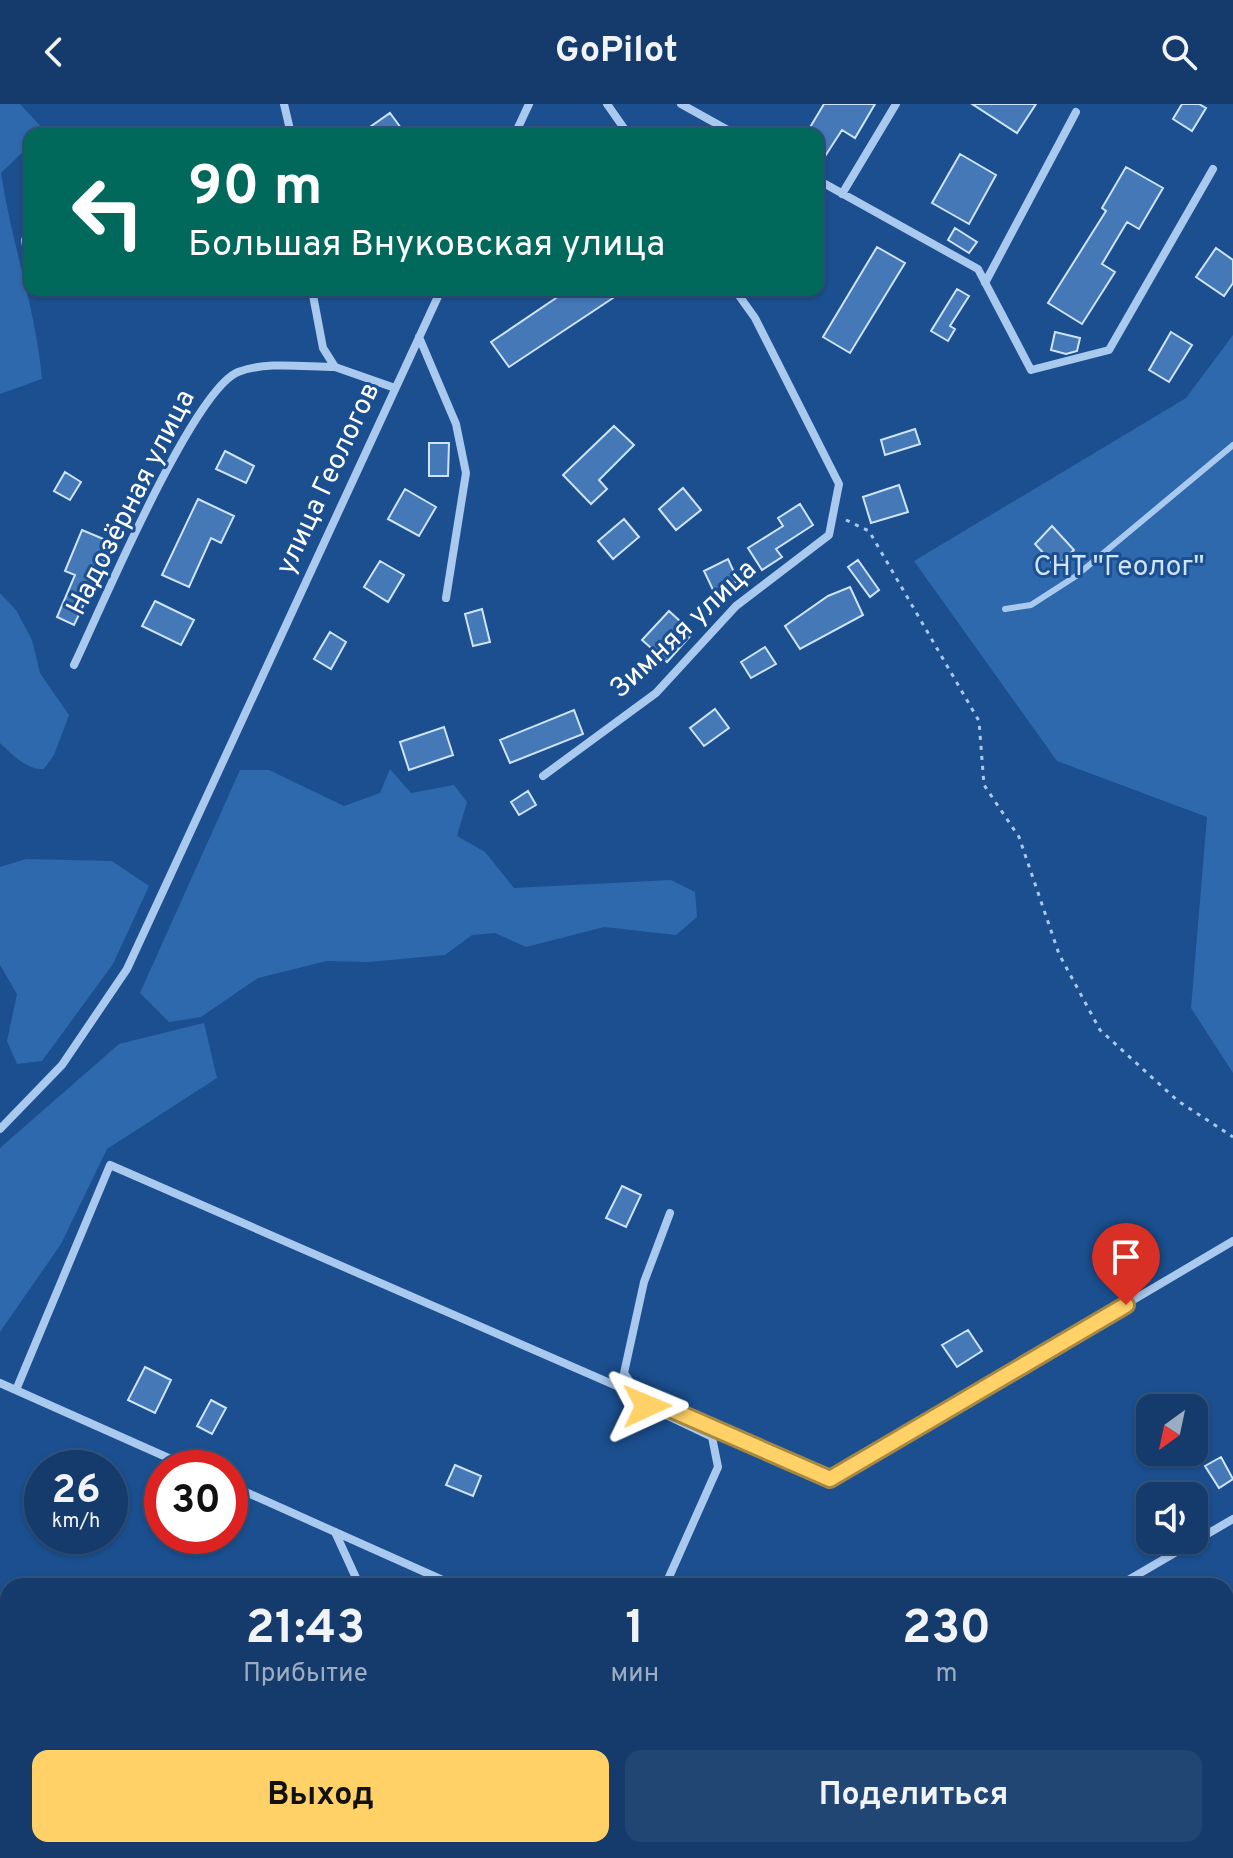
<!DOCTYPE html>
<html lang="ru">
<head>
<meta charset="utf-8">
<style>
  :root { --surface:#143b6b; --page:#214673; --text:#f1f3f6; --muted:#9dadc1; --line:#33557e; --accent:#ffd166 }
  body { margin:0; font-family:Overpass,sans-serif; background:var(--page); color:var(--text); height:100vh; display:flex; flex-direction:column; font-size:30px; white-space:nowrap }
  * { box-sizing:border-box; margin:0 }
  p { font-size:26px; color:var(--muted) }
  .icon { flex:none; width:44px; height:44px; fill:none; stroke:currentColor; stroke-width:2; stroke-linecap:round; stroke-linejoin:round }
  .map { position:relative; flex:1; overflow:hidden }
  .side { position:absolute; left:0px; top:1474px; width:1234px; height:280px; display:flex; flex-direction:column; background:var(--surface); border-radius:24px 24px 0 0; box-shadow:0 2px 6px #0004,0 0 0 2px var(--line) }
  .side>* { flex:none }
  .top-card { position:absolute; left:24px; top:24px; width:800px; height:168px; border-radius:16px; box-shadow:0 2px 6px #0004,0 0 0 2px var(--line); background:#00695c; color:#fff; overflow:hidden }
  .needle { width:52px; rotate:213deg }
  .tools { position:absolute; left:1136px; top:1290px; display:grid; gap:16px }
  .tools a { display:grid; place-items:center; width:72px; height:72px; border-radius:16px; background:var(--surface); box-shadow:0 2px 6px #0004,0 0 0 2px var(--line); font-size:40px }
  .speed { position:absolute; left:24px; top:1346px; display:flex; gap:16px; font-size:40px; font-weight:700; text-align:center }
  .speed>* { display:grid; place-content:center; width:104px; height:104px; border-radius:50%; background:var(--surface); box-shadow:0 2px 6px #0004,0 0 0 2px var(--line); line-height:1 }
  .speed small { font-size:20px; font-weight:400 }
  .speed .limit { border:12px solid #d22; background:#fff; color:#111 }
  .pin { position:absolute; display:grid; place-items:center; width:68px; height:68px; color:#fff; margin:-82px -34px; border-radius:50% 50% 50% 0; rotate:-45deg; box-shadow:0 0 8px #0007 }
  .pin .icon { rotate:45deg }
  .me { position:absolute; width:88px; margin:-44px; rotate:89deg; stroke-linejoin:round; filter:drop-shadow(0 0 6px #0008) }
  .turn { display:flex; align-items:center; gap:28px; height:168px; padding:0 32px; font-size:36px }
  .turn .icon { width:104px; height:104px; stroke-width:2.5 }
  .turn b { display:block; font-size:56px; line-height:68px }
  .eta { display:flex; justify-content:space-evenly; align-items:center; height:136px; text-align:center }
  .eta b { font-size:48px; font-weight:700; line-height:56px }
  .primary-button { display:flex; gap:16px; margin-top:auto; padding:16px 32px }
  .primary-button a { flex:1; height:92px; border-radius:16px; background:var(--accent); color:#111; font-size:32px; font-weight:700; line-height:92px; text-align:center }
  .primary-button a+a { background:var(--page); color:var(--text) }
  header { display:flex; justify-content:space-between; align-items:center; height:104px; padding:0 32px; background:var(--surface); font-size:36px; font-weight:700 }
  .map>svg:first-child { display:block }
</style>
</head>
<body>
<header><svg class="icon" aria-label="back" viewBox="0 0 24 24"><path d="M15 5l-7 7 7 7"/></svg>GoPilot<svg class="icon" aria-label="search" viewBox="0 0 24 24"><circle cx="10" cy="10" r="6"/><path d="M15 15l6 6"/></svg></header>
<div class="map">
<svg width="1233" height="1754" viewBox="0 0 1233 1754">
  <rect width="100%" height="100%" fill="#1b4f8f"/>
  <!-- green -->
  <path fill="#2e69ad" d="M0,0H20L45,27L30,30V41L1,69C11,138 36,205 42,275L0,290Z
    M1233,231V969L1191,904L1207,713L1057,657L914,457L1186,294Z
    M0,489L16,506L32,536L40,569L69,611L54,651L44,665C26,666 12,650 0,639Z
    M390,665L411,689L454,681L467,698L457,732L485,748L514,784L671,776L695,788L697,813L676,831L604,823L526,843L495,829L472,831L445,851L368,858L327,857L258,874L201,913L169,918L140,889L240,666H269L344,702L380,689Z
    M26,755L112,757L149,782L113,860L42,957L17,960L7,937L17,890L0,861V763Z
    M204,919L217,974L107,1045L61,1140L0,1228V1044L119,940Z"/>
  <!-- building -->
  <path fill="#4478b7" stroke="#cfe3fa" stroke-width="2" d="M824,0H875L855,34L842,26L818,63V30H806Z
    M972,0H1036L1017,29Z
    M1182,0H1199L1206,4L1192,27L1173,15Z
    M390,9L401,24L393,30H360Z
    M960,50L996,71L969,120L932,99Z
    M1126,63L1163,84L1139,125L1127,118L1102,160L1115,168L1082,220L1048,199L1106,107L1102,104Z
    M955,124L977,138L969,149L948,136Z
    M877,143L905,159L850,249L823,233Z
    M1216,144L1233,156V179L1224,192L1196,173Z
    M957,185L969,192L950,222L955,225L948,237L931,227Z
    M568,186H625L509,263L491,238Z
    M1055,228L1080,234L1077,247L1066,250L1051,246Z
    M1171,228L1192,241L1169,278L1149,266Z
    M614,322L634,341L599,376L607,385L591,400L563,371Z
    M915,325L920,340L885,351L881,336Z
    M429,339H449L448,372H429Z
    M225,347L254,362L246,379L216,365Z
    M65,368L81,378L70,396L54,387Z
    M899,381L908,408L871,419L863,393Z
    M683,384L701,406L676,426L659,405Z
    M405,385L436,403L419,432L388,415Z
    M198,395L234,412L221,439L211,434L189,483L162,471Z
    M800,400L813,421L776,445L782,453L762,466L748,444L783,422L778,414Z
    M624,415L639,433L613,455L598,437Z
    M1052,422L1074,446L1056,463L1035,440Z
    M82,426L113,439L74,521L57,513L75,471L65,467Z
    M728,455L738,477L714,488L704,467Z
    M858,456L879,486L870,493L848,463Z
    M380,457L404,471L388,498L364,483Z
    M850,483L863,511L800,545L785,522L828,492Z
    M155,497L194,516L181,541L142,522Z
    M482,505L490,538L473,542L465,510Z
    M669,507L693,529L667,558L642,536Z
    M330,528L346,538L331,565L314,555Z
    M765,543L776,560L751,574L741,558Z
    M715,605L729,624L704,642L690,624Z
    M574,606L583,630L510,659L500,636Z
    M444,623L453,651L409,666L400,638Z
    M528,687L536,701L519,711L511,698Z
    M622,1082L641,1091L626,1123L606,1114Z
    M968,1226L982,1247L957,1263L942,1241Z
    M145,1263L171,1276L155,1309L128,1296Z
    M211,1296L226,1304L212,1330L197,1322Z
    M1221,1353L1233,1375L1219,1384L1205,1362Z
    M455,1361L481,1372L473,1392L446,1381Z"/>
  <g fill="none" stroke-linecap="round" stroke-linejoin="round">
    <!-- path -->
    <path stroke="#a9c9ee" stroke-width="3" stroke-dasharray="4 6" stroke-linecap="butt" d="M846,416L869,427L979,617L984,681L1019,733L1059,850L1100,926L1178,997L1233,1033"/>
    <!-- lane -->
    <path stroke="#a9c9ee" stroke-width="6" d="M26,149L24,136L30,120
      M1005,505L1031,501L1076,472L1233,341"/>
    <!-- street -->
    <path stroke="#a9c9ee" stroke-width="8" d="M284,0L291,30
      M607,0L628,30
      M681,0L735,30
      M515,30L529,0
      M818,76L978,165L1031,266L1109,246L1213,65
      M842,90L896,0
      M985,179L1076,8
      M312,186L323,244L335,263L395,284
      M419,233L456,320L466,369L446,494
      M74,561C100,507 192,287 238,268C266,257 305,263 335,263
      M543,672L656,589L736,502L829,431L839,380L755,214L735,186
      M0,1025L62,961L127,865L441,186
      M0,1279L191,1364
      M16,1286L110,1061L830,1375L1233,1137
      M230,1381L456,1482
      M335,1428L357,1476L364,1482
      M665,1482L718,1363L712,1333L647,1302L624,1269L644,1178L670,1109
      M1118,1482L1233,1415
      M1226,1691L1233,1687
      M1049,1746L1067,1754
      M370,1754L381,1749L418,1746
      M656,1754L669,1746
      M1128,1754L1140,1746"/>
  </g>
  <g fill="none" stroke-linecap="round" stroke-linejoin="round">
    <defs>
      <path id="route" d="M647,1302L640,1292L830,1375L1126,1201"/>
    </defs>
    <!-- route casing -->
    <use href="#route" stroke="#a68842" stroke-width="20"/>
    <!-- route -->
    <use href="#route" stroke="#ffd166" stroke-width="14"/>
  </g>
  <g text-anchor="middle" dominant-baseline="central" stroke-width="6" stroke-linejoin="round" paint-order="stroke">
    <!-- street labels -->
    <g font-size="28" fill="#fff" stroke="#1b4f8f">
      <text transform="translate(329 375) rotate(-65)">улица Геологов</text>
      <text transform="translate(132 399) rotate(-63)">Надозёрная улица</text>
      <text transform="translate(684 526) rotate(-43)">Зимняя улица</text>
    </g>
    <!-- park labels -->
    <g font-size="28" fill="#cfe3fa" stroke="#1b4f8f">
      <text x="1119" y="464">СНТ "Геолог"</text>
    </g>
  </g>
</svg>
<div class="tools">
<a><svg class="needle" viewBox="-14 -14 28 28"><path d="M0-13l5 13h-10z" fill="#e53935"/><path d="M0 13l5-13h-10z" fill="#9dadc1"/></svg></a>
<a><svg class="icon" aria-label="sound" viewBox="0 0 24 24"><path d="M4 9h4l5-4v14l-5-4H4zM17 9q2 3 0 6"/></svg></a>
</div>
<div class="speed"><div>26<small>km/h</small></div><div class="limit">30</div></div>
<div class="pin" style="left:1126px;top:1201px;background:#d93025"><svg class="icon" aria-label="arrive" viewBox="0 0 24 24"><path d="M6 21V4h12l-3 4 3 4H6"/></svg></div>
<svg class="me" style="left:647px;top:1302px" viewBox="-20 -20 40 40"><path d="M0-17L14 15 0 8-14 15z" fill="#ffd166" stroke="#fff" stroke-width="4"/></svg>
<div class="top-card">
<div class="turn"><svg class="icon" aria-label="left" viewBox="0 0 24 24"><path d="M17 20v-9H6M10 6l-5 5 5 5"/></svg><div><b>90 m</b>Большая Внуковская улица</div></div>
</div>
<section class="side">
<div class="eta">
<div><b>21:43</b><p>Прибытие</p></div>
<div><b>1</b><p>мин</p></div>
<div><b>230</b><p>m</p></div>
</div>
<div class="primary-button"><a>Выход</a><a>Поделиться</a></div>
</section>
</div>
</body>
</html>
